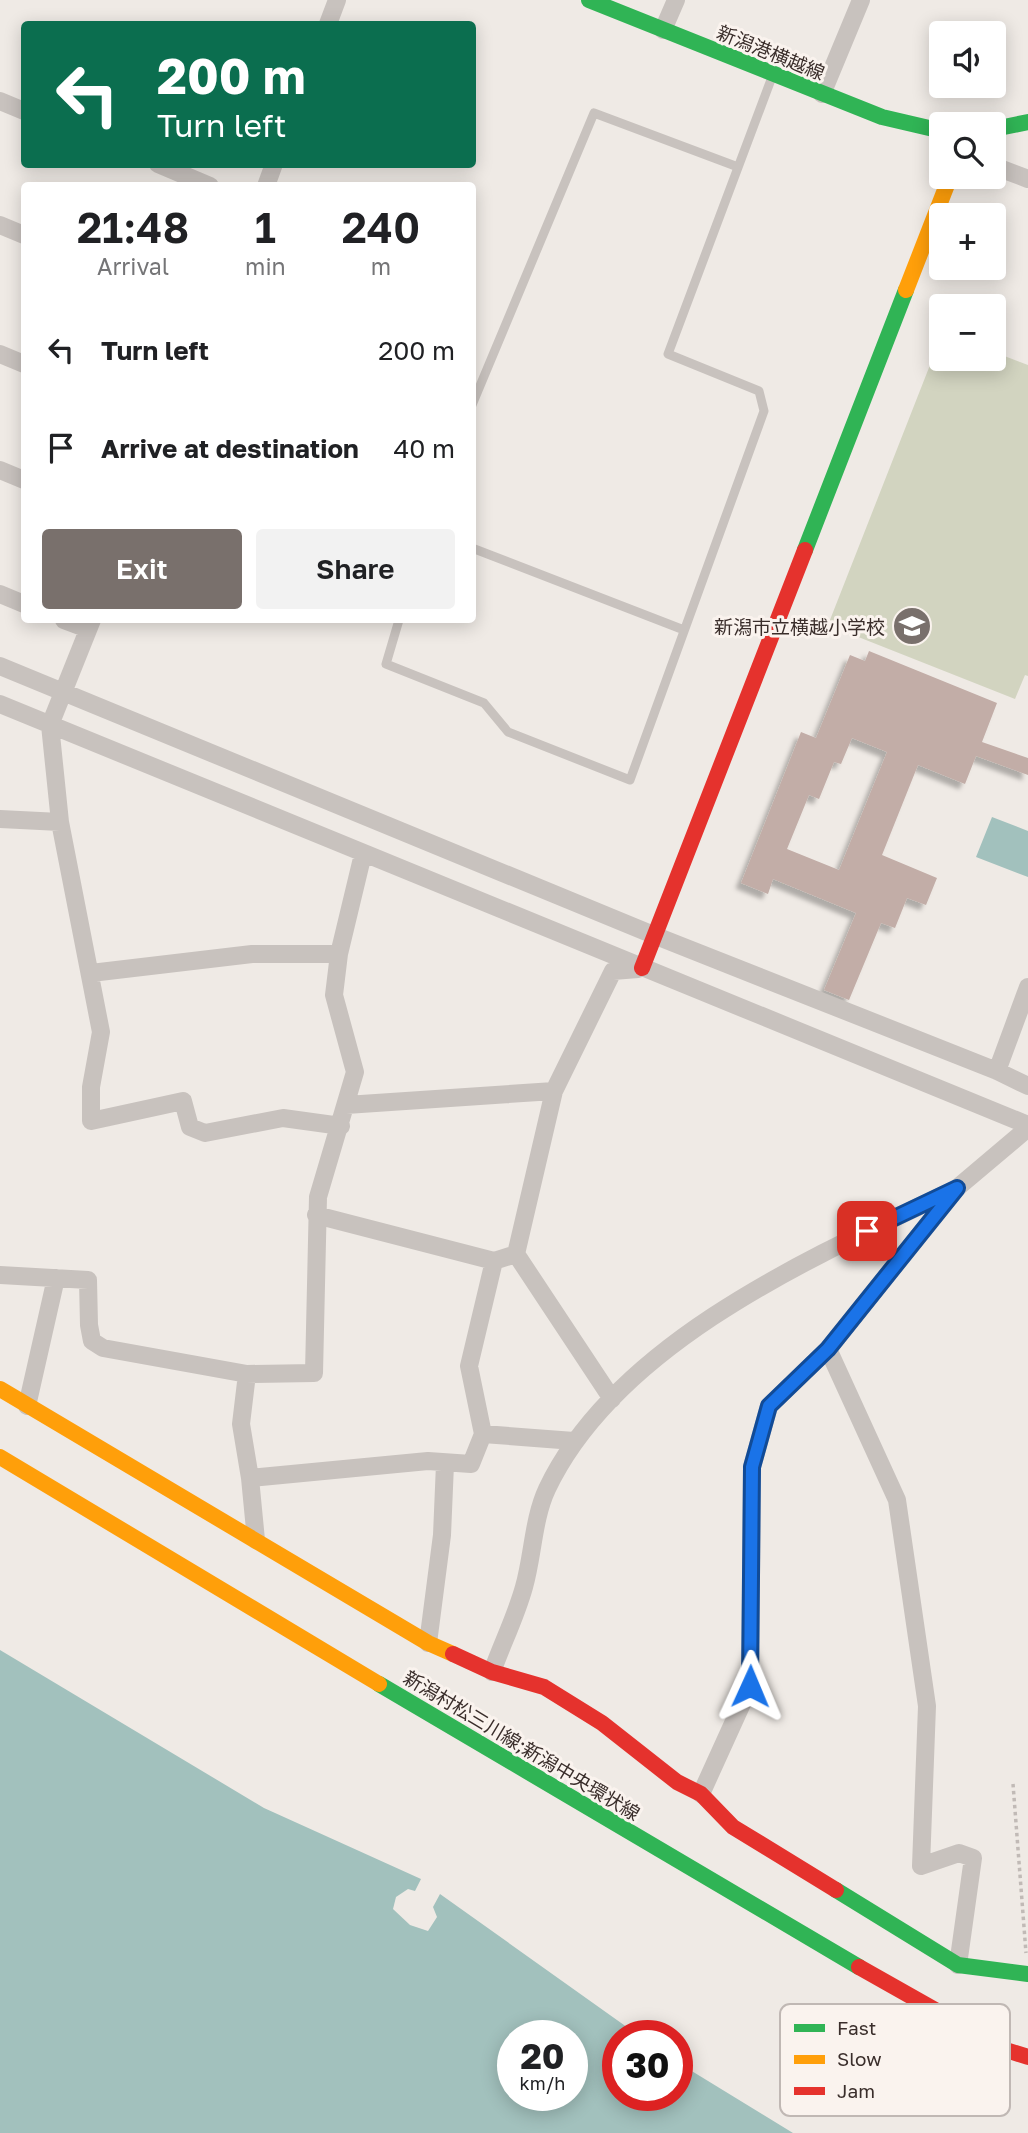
<!DOCTYPE html>
<html lang="en">
<head>
<meta charset="utf-8">
<style>
  :root { --surface:#fff; --page:#f2f2f2; --text:#202124; --muted:#757577; --accent:#79706c }
  body { margin:0; font-family:"Golos Text","Noto Sans JP",sans-serif; background:var(--page); color:var(--text); height:100vh; display:flex; flex-direction:column; font-size:26px; white-space:nowrap }
  * { box-sizing:border-box; margin:0 }
  p { font-size:23px; color:var(--muted) }
  .icon { flex:none; width:38px; height:38px; fill:none; stroke:currentColor; stroke-width:2; stroke-linecap:round; stroke-linejoin:round }
  .map { position:relative; flex:1; overflow:hidden }
  .side { position:absolute; left:21px; top:182px; width:455px; height:441px; display:flex; flex-direction:column; background:var(--surface); border-radius:7px; box-shadow:0 4px 18px #0003 }
  .side>* { flex:none }
  .top-card { position:absolute; left:21px; top:21px; width:455px; height:147px; border-radius:7px; box-shadow:0 4px 18px #0003; background:#0b6e4f; color:#fff; overflow:hidden }
  .fabs { position:absolute; left:929px; top:21px; display:grid; gap:14px }
  .fabs a { display:grid; place-items:center; width:77px; height:77px; border-radius:7px; background:var(--surface); box-shadow:0 4px 18px #0003; font-size:35px }
  .speed { position:absolute; left:497px; top:2020px; display:flex; gap:14px; font-size:35px; font-weight:700; text-align:center }
  .speed>* { display:grid; place-content:center; width:91px; height:91px; border-radius:50%; background:var(--surface); box-shadow:0 4px 18px #0003; line-height:1 }
  .speed small { font-size:18px; font-weight:400 }
  .speed .limit { border:10px solid #d22; background:#fff; color:#111 }
  .pin { position:absolute; display:grid; place-items:center; width:60px; height:60px; color:#fff; margin:-30px; border-radius:14px; box-shadow:0 4px 10px #0006 }
  .me { position:absolute; width:77px; margin:-38px; rotate:1deg; stroke-linejoin:round; filter:drop-shadow(0 0 5px #0008) }
  .turn { display:flex; align-items:center; gap:24px; height:147px; padding:0 21px; font-size:32px }
  .turn .icon { width:91px; height:91px; stroke-width:2.5 }
  .turn b { display:block; font-size:49px; line-height:60px }
  .eta { display:flex; justify-content:space-evenly; align-items:center; height:119px; text-align:center }
  .eta b { font-size:42px; font-weight:600; line-height:49px }
  .action { display:flex; gap:14px; margin-top:auto; padding:14px 21px }
  .action a { flex:1; height:80px; border-radius:7px; background:var(--accent); color:#fff; font-size:28px; font-weight:600; line-height:80px; text-align:center }
  .action a+a { background:var(--page); color:var(--text) }
  ul { padding:0; list-style:none }
  li { display:flex; align-items:center; gap:21px; height:98px; padding:0 21px }
  li div { flex:1 }
  li b { display:block; font-size:26px }
  li em { font-style:normal }
  .map>svg:first-child { display:block }
</style>
</head>
<body>
<div class="map">
<svg width="1028" height="2133" viewBox="0 0 1028 2133">
  <defs>
    <filter id="shadow"><feDropShadow dx="-5.5" dy="5.5" stdDeviation="2" flood-color="#0004"/></filter>
  </defs>
  <rect width="100%" height="100%" fill="#efeae5"/>
  <!-- green -->
  <path fill="#d2d4c0" d="M941,337L942,359H994V352L1028,365V676L1025,675L1015,699L828,625Z"/>
  <!-- water -->
  <path fill="#a2c1bd" fill-rule="evenodd" d="M992,817L1028,831V877L976,857Z
    M0,1650L264,1808L421,1879L415,1891L408,1889L396,1897L393,1909L410,1925L428,1931L437,1917L433,1907L440,1894L638,2035H618V2095H677V2062L793,2133H0ZM513,2035H572V2095H513Z"/>
  <!-- building -->
  <path fill="#c2ada7" fill-rule="evenodd" filter="url(#shadow)" d="M869,651L997,703L982,742L1028,758V775L976,756L965,784L918,765L882,855L937,878L926,905L907,898L895,928L881,923L849,1000L824,990L856,913L773,879L768,894L741,883L801,732L816,738L850,655L865,661ZM852,738L887,752L839,870L787,849L809,795L819,799L834,762L841,764Z"/>
  <g fill="none" stroke-linecap="round" stroke-linejoin="round">
    <!-- path -->
    <path stroke="#c1bab6" stroke-width="3.5" stroke-dasharray="3.5 3.5" stroke-linecap="butt" d="M1013,1784L1026,1953"/>
    <!-- lane -->
    <path stroke="#c8c2be" stroke-width="9" d="M472,405L594,113L738,167
      M472,548L684,630
      M399,620L386,664L484,703L508,732L630,780L764,411L759,391L668,354L772,77"/>
    <!-- street -->
    <path stroke="#c8c2be" stroke-width="18" d="M328,24L337,0
      M663,30L676,0
      M822,94L861,0
      M0,101L24,111
      M994,163L999,168L1028,179
      M158,164L210,186
      M266,186L274,164
      M0,225L24,235
      M0,354L24,364
      M0,470L24,480
      M0,594L24,604
      M64,620L88,629
      M92,620L50,725L60,822L101,1032L91,1087V1121L183,1101L190,1127L205,1133L283,1118L341,1126
      M0,666L656,936L997,1071L1028,1086
      M0,704L1028,1125
      M0,819L60,822
      M91,973L252,954H339
      M997,1071L1028,987
      M346,1105L554,1091
      M316,1215L494,1261
      M516,1254L612,1399
      M0,1275L88,1280L89,1325L92,1341L103,1348L247,1374
      M27,1406L56,1278
      M483,1434L574,1441
      M250,1478L241,1424L247,1374L314,1373L318,1197L355,1072L334,995L339,954L363,854
      M256,1540L250,1478L428,1461L471,1464L483,1434L469,1366L494,1261L516,1254L554,1091L613,971L638,969
      M428,1643L442,1535L445,1464
      M492,1672C502,1644 516,1616 524,1587C533,1556 533,1519 547,1489C617,1342 814,1256 954,1190
      M701,1794L750,1686L752,1467L769,1406L828,1349
      M958,1965L973,1858L959,1853L921,1866L927,1706L897,1500L828,1349L957,1188L1028,1128"/>
    <!-- fast -->
    <path stroke="#30b455" stroke-width="16" d="M589,0L882,117L942,131
      M994,129L1028,122
      M805,550L906,290
      M379,1684L859,1967
      M836,1890L958,1965L1028,1974"/>
    <!-- slow -->
    <path stroke="#ff9f0a" stroke-width="16" d="M906,290L950,177
      M0,1389L428,1643L453,1654
      M0,1457L379,1684"/>
    <!-- jam -->
    <path stroke="#e5322d" stroke-width="16" d="M642,968L805,550
      M453,1654L492,1672L544,1687L602,1723L677,1782L701,1794L733,1827L836,1890
      M859,1967L1006,2050L1028,2057"/>
  </g>
  <g fill="none" stroke-linecap="round" stroke-linejoin="round">
    <defs>
      <path id="route" d="M750,1686L752,1467L769,1406L828,1349L957,1188L867,1231"/>
    </defs>
    <!-- route casing -->
    <use href="#route" stroke="#114b97" stroke-width="18"/>
    <!-- route -->
    <use href="#route" stroke="#1a73e8" stroke-width="12"/>
  </g>
  <!-- icons -->
  <defs>
    <symbol id="school-disc" viewBox="-11 -11 22 22"><circle r="9.5" fill="#79706c" stroke="#faf3ee"/><path d="M0-5L7-2L0 1L-7-2ZM-4 1L0 2.5L4 1V4Q0 6-4 4Z" fill="#fff"/></symbol>
  </defs>
  <g fill-rule="evenodd">
    <use href="#school-disc" x="890" y="604" width="44" height="44"/>
  </g>
  <g text-anchor="middle" dominant-baseline="central" stroke-width="6" stroke-linejoin="round" paint-order="stroke">
    <!-- street labels -->
    <g font-size="19" fill="#3a2e2b" stroke="#faf3ee">
      <text transform="translate(771 52) rotate(22)">新潟港横越線</text>
      <text transform="translate(522 1745) rotate(31)">新潟村松三川線;新潟中央環状線</text>
    </g>
    <!-- poi labels -->
    <g font-size="19" fill="#3a2e2b" stroke="#faf3ee" text-anchor="end">
      <text x="885" y="626">新潟市立横越小学校</text>
    </g>
  </g>
  <!-- legend -->
  <rect x="780" y="2004" width="230" height="112" rx="10" fill="#faf3ee" stroke="#c0b8b4" stroke-width="2"/>
  <rect x="794" y="2024" width="31" height="8" fill="#30b455"/>
  <rect x="794" y="2055" width="31" height="9" fill="#ff9f0a"/>
  <rect x="794" y="2087" width="31" height="8" fill="#e5322d"/>
  <g font-size="19" fill="#3a2e2b">
    <text x="837" y="2035">Fast</text>
    <text x="837" y="2066">Slow</text>
    <text x="837" y="2098">Jam</text>
  </g>
</svg>
<div class="fabs">
<a><svg class="icon" aria-label="sound" viewBox="0 0 24 24"><path d="M4 9h4l5-4v14l-5-4H4zM17 9q2 3 0 6"/></svg></a>
<a><svg class="icon" aria-label="search" viewBox="0 0 24 24"><circle cx="10" cy="10" r="6"/><path d="M15 15l6 6"/></svg></a>
<a>+</a>
<a>−</a>
</div>
<div class="speed"><div>20<small>km/h</small></div><div class="limit">30</div></div>
<div class="pin" style="left:867px;top:1231px;background:#d93025"><svg class="icon" aria-label="arrive" viewBox="0 0 24 24"><path d="M6 21V4h12l-3 4 3 4H6"/></svg></div>
<svg class="me" style="left:750px;top:1686px" viewBox="-20 -20 40 40"><path d="M0-17L14 15 0 8-14 15z" fill="#1a73e8" stroke="#fff" stroke-width="4"/></svg>
<div class="top-card">
<div class="turn"><svg class="icon" aria-label="left" viewBox="0 0 24 24"><path d="M17 20v-9H6M10 6l-5 5 5 5"/></svg><div><b>200 m</b>Turn left</div></div>
</div>
<section class="side">
<div class="eta">
<div><b>21:48</b><p>Arrival</p></div>
<div><b>1</b><p>min</p></div>
<div><b>240</b><p>m</p></div>
</div>
<ul>
<li><svg class="icon" aria-label="left" viewBox="0 0 24 24"><path d="M17 20v-9H6M10 6l-5 5 5 5"/></svg><div><b>Turn left</b></div><em>200 m</em></li>
<li><svg class="icon" aria-label="arrive" viewBox="0 0 24 24"><path d="M6 21V4h12l-3 4 3 4H6"/></svg><div><b>Arrive at destination</b></div><em>40 m</em></li>
</ul>
<div class="action"><a>Exit</a><a>Share</a></div>
</section>
</div>
</body>
</html>
